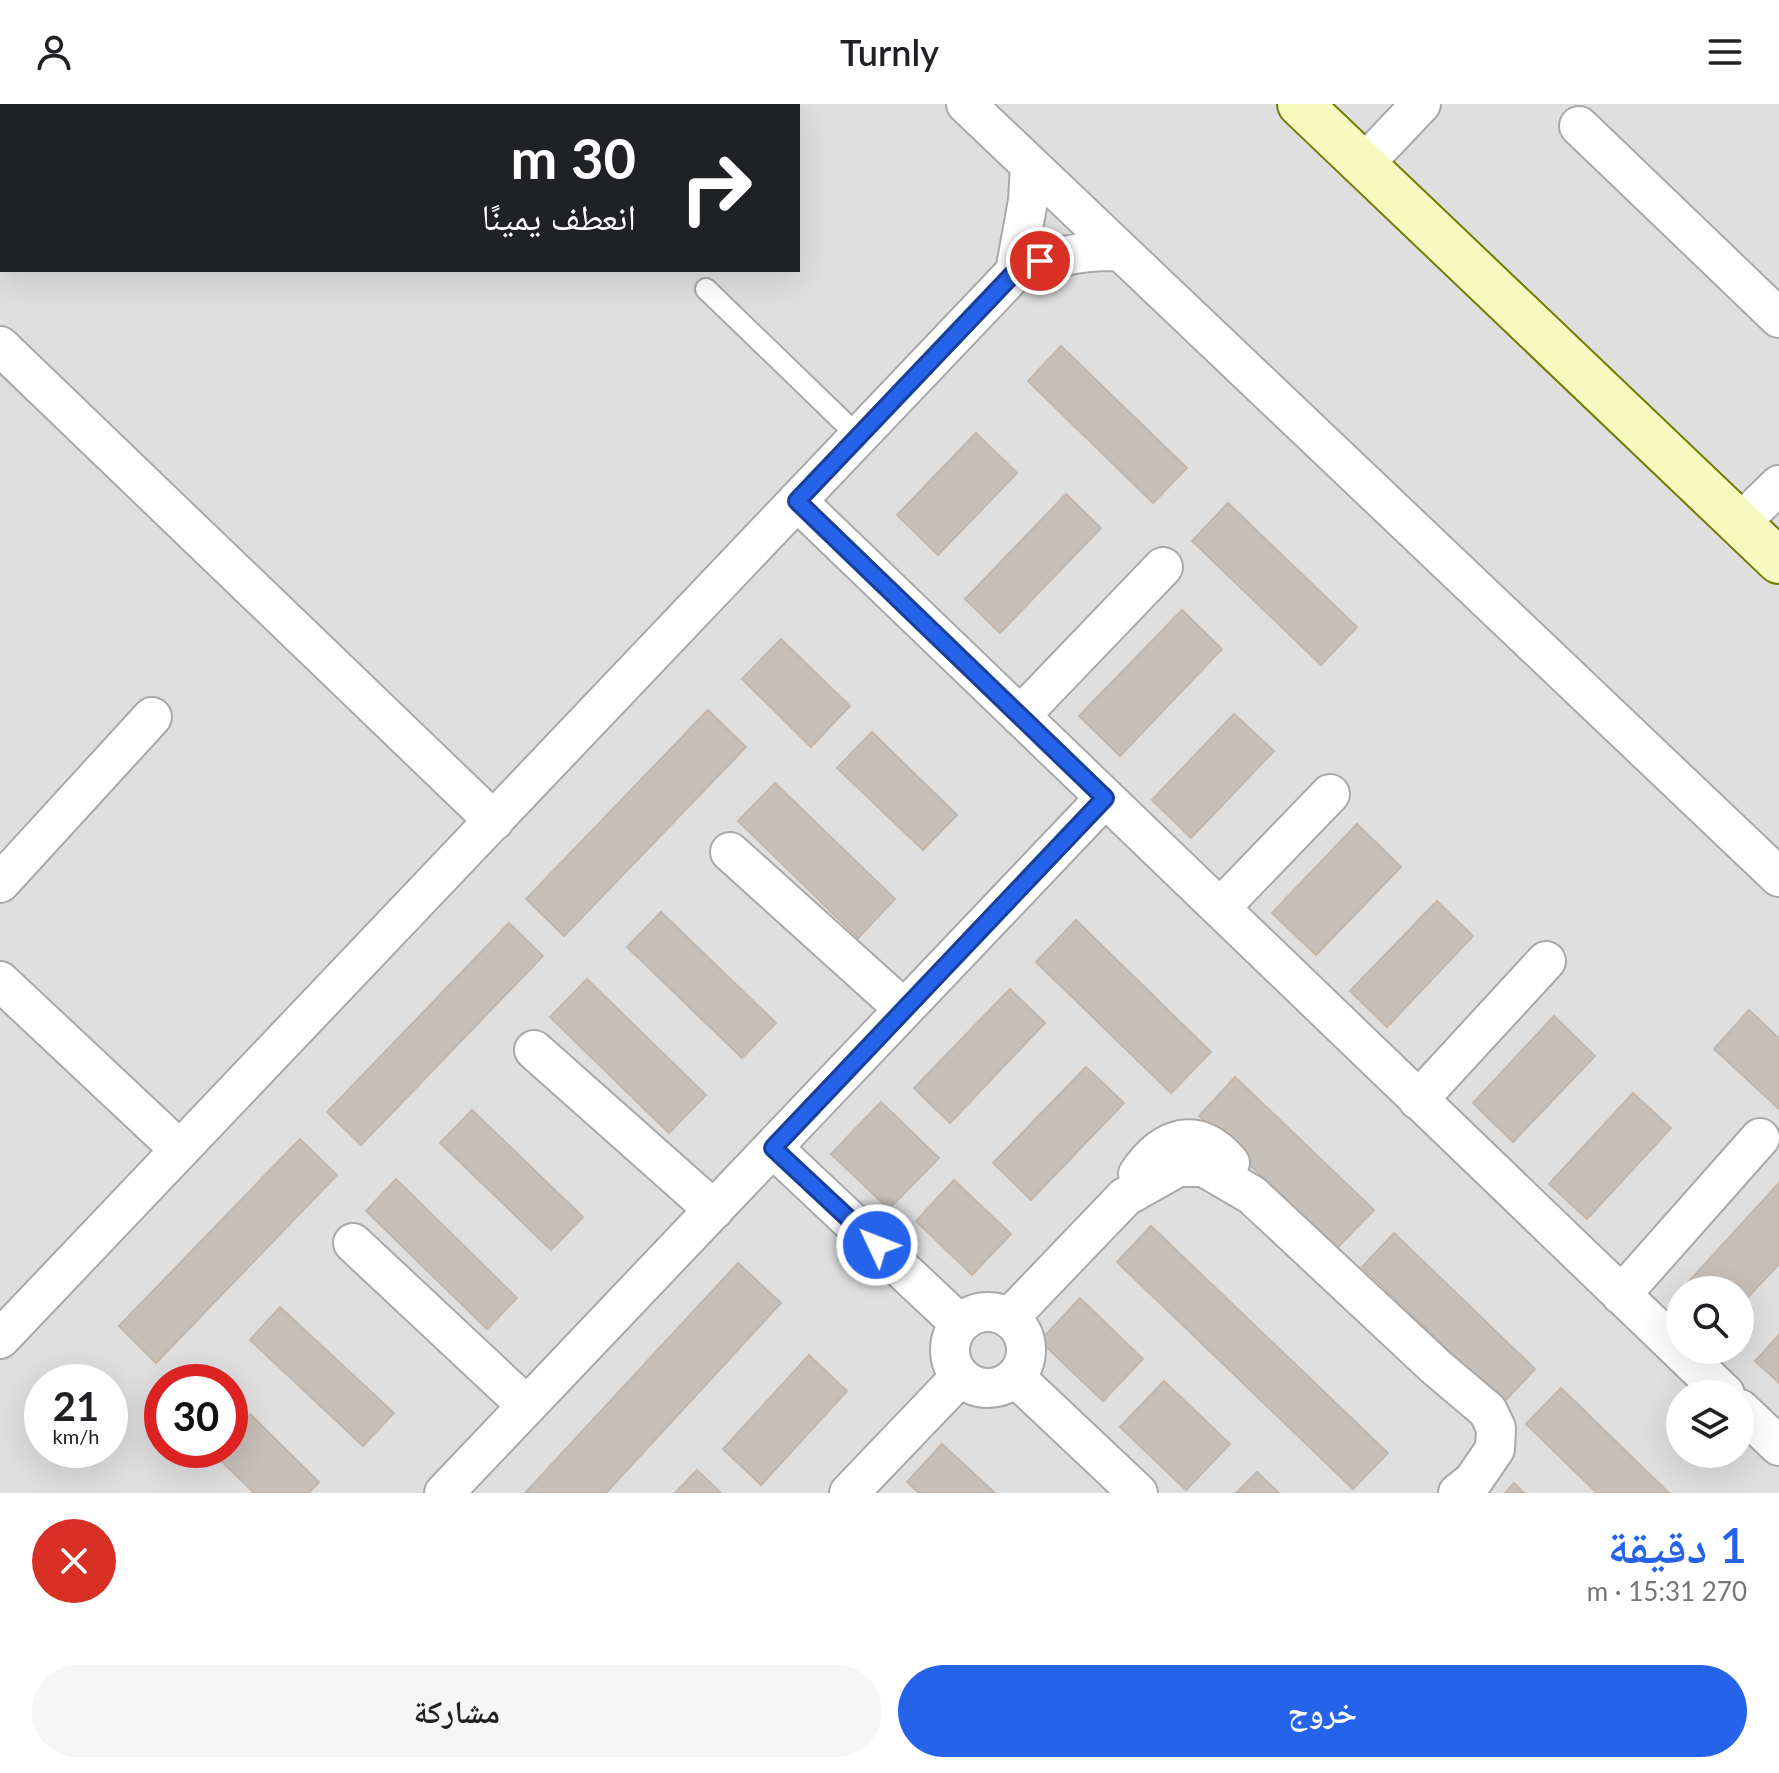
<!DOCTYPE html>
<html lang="ar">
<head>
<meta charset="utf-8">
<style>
  :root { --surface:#fff; --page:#f6f6f6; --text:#202124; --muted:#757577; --accent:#2563eb }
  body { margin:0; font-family:Lato,"Noto Naskh Arabic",sans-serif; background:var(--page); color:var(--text); direction:rtl; height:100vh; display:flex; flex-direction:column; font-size:30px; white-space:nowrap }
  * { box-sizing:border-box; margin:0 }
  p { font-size:26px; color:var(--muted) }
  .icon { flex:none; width:44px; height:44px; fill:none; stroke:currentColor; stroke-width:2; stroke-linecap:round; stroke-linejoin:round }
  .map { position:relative; height:1389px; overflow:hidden; direction:ltr }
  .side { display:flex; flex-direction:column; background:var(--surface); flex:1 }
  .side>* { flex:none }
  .hud { position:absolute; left:0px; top:0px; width:800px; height:168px; box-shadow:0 8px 32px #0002; direction:rtl; background:#202124; color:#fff; overflow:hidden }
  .buttons { position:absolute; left:1666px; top:1172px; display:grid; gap:16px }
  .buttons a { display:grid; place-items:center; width:88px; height:88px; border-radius:50%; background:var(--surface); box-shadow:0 8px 32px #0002; font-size:40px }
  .speed { position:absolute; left:24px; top:1260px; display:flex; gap:16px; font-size:40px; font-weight:700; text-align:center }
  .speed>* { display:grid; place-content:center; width:104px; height:104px; border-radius:50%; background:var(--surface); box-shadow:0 8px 32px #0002; line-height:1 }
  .speed small { font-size:20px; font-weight:400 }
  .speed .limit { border:12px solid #d22; background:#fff; color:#111 }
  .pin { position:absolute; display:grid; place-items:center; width:68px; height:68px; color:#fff; margin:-34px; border:4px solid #fff; border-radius:50%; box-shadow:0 2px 8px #0007 }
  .me { position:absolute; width:88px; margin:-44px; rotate:313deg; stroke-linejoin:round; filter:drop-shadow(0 0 6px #0008) }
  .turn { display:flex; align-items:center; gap:28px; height:168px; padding:0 32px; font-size:36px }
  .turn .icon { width:104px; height:104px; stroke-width:2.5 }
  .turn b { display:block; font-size:56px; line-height:68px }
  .round { display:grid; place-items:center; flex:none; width:84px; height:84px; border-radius:42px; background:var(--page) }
  .summary { display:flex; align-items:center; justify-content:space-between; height:136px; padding:0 32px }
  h1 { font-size:48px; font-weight:600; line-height:60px; color:var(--accent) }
  .primary-button { display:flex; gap:16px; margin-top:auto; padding:16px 32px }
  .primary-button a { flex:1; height:92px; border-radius:48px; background:var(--accent); color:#fff; font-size:32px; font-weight:600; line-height:92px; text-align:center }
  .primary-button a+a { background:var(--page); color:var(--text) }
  header { display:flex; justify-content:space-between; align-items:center; height:104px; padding:0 32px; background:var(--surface); font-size:36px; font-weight:600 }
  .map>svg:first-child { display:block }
</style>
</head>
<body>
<header><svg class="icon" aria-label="menu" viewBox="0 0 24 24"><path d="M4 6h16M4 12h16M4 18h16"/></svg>Turnly<svg class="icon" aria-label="person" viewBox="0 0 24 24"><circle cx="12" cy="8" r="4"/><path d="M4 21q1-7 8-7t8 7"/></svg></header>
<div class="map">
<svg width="1779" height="1389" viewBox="0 0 1779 1389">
  <rect width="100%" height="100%" fill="#f2efe9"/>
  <!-- residential -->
  <path fill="#e0dfdf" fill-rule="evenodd" d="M0,0H1779V1389H0ZM2,2H798V166H2ZM1680,1186H1740V1246H1680ZM42,1278H110V1346H42ZM162,1278H230V1346H162ZM1680,1290H1740V1350H1680Z"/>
  <!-- building -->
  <path fill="#c7bfb8" stroke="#c4b6ab" stroke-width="2" d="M1061,242L1187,364L1153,399L1028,277Z
    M976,329L1017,369L938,451L897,411Z
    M1066,390L1101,424L1000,529L965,495Z
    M1228,399L1357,523L1321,561L1192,437Z
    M1182,506L1222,545L1120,652L1079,612Z
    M781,535L850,602L811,643L742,575Z
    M708,606L746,643L564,832L526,795Z
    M1234,610L1274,647L1191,734L1152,696Z
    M872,628L957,711L923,746L837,664Z
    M775,679L895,795L858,834L738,717Z
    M1357,720L1401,763L1316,851L1272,809Z
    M1437,797L1473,832L1387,923L1350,887Z
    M661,808L776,919L742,954L627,843Z
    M1076,816L1211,948L1171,989L1036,858Z
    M509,819L543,852L361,1041L327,1008Z
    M587,875L706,991L669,1029L550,913Z
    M1010,885L1045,919L950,1019L914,984Z
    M1749,906L1779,934V1005L1714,945Z
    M1554,912L1595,952L1513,1038L1473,999Z
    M1086,963L1124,999L1031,1096L993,1059Z
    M1235,973L1374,1106L1337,1144L1199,1012Z
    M1633,989L1671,1024L1587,1115L1549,1080Z
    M881,998L939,1054L889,1105L831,1050Z
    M472,1006L583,1113L551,1146L440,1039Z
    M300,1035L337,1071L156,1259L119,1222Z
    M396,1075L517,1194L487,1225L366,1107Z
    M954,1076L1011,1130L972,1171L916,1117Z
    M1778,1080L1779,1160L1740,1202V1186H1681Z
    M1151,1122L1388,1349L1353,1385L1117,1158Z
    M1394,1129L1535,1265L1503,1299L1362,1163Z
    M738,1159L781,1199L606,1389H525Z
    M1080,1194L1143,1255L1103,1297L1040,1237Z
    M280,1203L394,1309L363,1342L250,1236Z
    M1779,1231V1279L1755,1257Z
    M809,1251L847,1287L761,1381L723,1345Z
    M1164,1277L1230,1340L1186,1386L1120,1323Z
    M1561,1284L1669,1389H1597L1526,1320Z
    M250,1310L319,1378L309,1389H254L213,1349L216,1346H230V1331Z
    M942,1340L995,1389H919L907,1378Z
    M697,1366L721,1389H675Z
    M1257,1368L1279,1389H1236Z
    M1514,1379L1524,1389H1505Z"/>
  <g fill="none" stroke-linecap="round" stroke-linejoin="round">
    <defs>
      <path id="lane" d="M706,185L859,333"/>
      <path id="street" d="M966,0L1779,773
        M1579,22L1779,214
        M1364,60L1421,0
        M1015,168L1028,97L1030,61
        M0,242L494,717
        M797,397L1725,1290
        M1740,419L1779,381
        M1020,612L1163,463
        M730,748L904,905
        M0,779L152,613
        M1220,804L1330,690
        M0,877L180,1046
        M534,946L714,1106
        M1418,996L1546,857
        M773,1044L960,1220
        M1138,1070C1163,1033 1198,1020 1230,1059
        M353,1139L527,1302
        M1621,1191L1760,1034
        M950 1246a38 38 0 1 1 76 0a38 38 0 1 1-76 0Z
        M1009,1214L1125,1093L1178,1063H1204L1252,1091L1436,1263L1488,1307L1496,1324L1495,1345L1473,1377L1458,1389
        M0,1235L1015,168C1050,153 1082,146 1120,147
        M1015,1273L1138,1389
        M1740,1305L1779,1342
        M444,1389L1105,694
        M849,1389L960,1273"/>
      <path id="secondary" d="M1300,0L1779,457"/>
    </defs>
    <!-- lane casing -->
    <use href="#lane" stroke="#a9a9a9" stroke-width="24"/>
    <!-- street casing -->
    <use href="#street" stroke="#a9a9a9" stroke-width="42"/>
    <!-- secondary casing -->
    <use href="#secondary" stroke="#707d05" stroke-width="48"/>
    <!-- lane -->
    <use href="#lane" stroke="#fff" stroke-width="20"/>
    <!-- street -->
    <use href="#street" stroke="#fff" stroke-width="38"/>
    <!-- secondary -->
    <use href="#secondary" stroke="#f7fabf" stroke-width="44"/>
  </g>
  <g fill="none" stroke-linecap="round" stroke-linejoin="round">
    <defs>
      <path id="route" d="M877,1141L773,1044L1105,694L797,397L1015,168L1040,157"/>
    </defs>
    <!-- route casing -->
    <use href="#route" stroke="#184099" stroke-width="20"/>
    <!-- route -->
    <use href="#route" stroke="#2563eb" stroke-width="14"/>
  </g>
</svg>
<div class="buttons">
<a><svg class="icon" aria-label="search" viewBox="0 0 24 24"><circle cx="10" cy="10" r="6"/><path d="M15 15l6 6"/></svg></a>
<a><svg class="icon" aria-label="layers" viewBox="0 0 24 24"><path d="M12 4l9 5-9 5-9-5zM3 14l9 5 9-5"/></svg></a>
</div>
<div class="speed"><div>21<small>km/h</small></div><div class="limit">30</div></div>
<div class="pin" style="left:1040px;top:157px;background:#d93025"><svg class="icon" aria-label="arrive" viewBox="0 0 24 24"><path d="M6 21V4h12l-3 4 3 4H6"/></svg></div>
<svg class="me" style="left:877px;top:1141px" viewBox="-20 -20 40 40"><circle r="17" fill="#2563eb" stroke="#fff" stroke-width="3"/><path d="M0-11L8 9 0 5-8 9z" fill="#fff"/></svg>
<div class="hud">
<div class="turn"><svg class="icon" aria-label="right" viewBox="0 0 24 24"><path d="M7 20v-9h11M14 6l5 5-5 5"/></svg><div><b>30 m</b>انعطف يمينًا</div></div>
</div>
</div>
<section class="side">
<div class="summary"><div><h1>1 دقيقة</h1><p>270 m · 15:31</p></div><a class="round" style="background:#d93025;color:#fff"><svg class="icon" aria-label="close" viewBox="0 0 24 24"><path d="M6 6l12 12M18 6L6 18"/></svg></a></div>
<div class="primary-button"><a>خروج</a><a>مشاركة</a></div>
</section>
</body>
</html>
